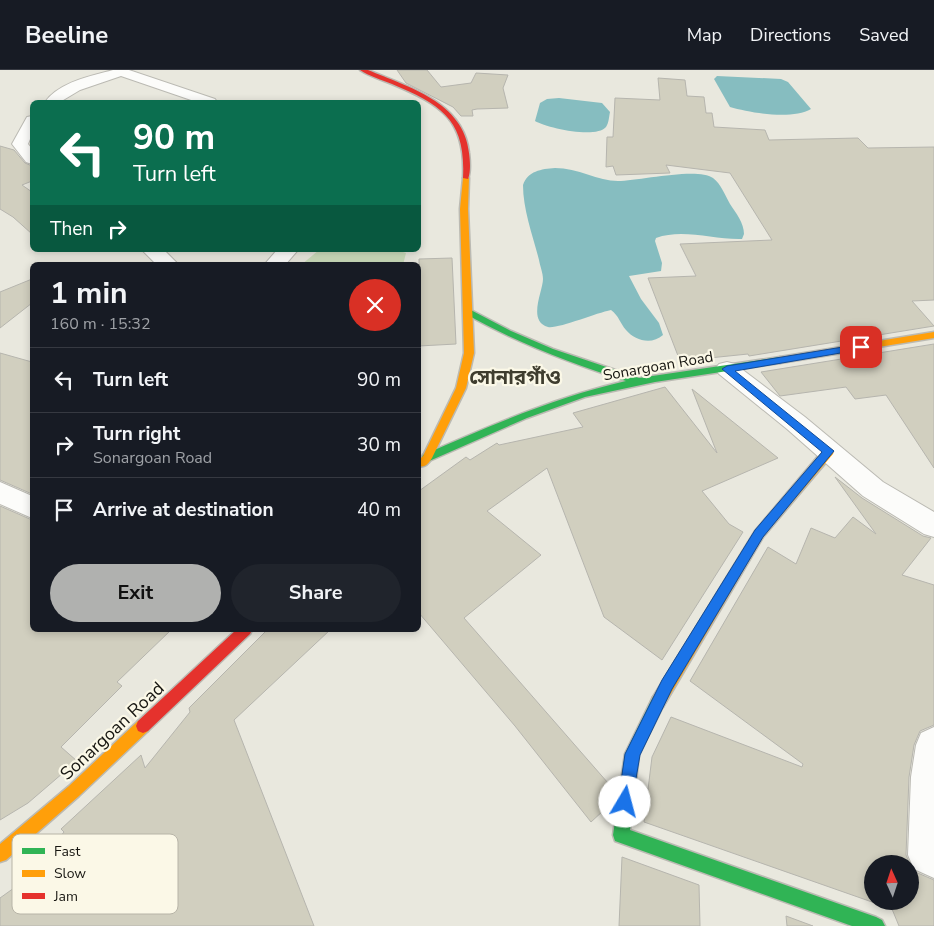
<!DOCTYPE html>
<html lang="en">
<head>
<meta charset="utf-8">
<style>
  :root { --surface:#171b24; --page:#20242c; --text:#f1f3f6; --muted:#9ea1a6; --line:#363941; --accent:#b0b1af }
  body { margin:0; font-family:"Nunito Sans","Noto Sans Bengali",sans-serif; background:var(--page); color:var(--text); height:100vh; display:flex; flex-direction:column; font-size:19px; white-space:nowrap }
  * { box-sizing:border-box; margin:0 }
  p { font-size:16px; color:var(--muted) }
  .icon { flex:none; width:28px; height:28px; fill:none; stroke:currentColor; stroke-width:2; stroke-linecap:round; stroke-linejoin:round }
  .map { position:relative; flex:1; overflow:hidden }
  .sheet { position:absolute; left:30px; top:192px; width:391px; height:370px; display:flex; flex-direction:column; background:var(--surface); border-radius:8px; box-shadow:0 2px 8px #0003 }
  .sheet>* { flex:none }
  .hud { position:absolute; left:30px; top:30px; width:391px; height:152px; border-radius:8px; box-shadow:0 2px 8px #0003; background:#0b6e4f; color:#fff; overflow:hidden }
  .needle { width:32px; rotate:357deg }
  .fabs { position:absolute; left:864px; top:785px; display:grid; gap:10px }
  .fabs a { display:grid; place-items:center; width:55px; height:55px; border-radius:50%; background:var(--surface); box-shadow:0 2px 8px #0003; font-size:25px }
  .pin { position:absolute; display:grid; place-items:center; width:42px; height:42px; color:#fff; margin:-21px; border-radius:10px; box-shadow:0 2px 8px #0006 }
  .me { position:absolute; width:55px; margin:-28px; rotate:8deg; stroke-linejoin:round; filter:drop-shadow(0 0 4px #0008) }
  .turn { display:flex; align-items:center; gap:18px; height:105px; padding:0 20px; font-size:22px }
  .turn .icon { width:65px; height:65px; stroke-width:2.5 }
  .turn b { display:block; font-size:35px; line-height:42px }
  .then { display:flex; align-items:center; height:48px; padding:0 20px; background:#0003; gap:10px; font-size:19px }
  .round { display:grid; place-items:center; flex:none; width:52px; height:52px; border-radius:26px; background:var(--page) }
  .summary { display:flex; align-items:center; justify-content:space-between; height:85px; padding:0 20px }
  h1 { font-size:30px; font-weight:700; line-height:38px }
  .button { display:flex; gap:10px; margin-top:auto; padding:10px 20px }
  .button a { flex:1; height:58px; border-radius:30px; background:var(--accent); color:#111; font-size:20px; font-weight:700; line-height:58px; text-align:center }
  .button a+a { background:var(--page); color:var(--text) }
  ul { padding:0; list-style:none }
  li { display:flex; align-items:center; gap:15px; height:65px; padding:0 20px; border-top:1px solid var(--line) }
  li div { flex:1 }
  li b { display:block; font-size:19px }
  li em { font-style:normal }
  header { display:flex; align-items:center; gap:30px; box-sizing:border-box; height:70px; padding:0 25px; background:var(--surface); border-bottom:1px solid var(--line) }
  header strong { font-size:24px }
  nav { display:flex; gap:28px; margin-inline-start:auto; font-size:18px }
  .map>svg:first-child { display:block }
</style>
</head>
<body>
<header>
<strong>Beeline</strong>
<nav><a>Map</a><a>Directions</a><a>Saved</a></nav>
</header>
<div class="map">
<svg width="934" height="856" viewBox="0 0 934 856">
  <rect width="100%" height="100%" fill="#e9e8de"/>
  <!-- green -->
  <path fill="#cbdcbb" d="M319,180H397L406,183L403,195H301Z"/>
  <!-- water -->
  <path fill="#86bdc0" d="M717,6L781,9L788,12L811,39C792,50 751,43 730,37L714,9Z
    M559,28L602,33L610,42C609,46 609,53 606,57C596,69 547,58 535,51L540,33L547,29Z
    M555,98C578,98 598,111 618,111C639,111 697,97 713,108C721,114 725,125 730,134C736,143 744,153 744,164L742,169C714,170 683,158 656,168L655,171L662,193L661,201L629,206L641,229L659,253L663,265C652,275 635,271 626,260C620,253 619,246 611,240C596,243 558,259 548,257C527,251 543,221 543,209C543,203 540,196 539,190C533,166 523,140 523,115C528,101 541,99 555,98Z"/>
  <!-- building -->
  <path fill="#d1cfbf" stroke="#b6b5ae" d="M397,0H427L441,17L471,13L476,3L508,5L503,18L508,38L477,39L472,40L473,46H461L453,37L406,13Z
    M658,8L685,10L687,26L704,27L706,43H712L714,57L765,60L769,70L858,68L868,78L934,77V230L912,231L934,256L749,286L748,284L680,291L648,208L696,206L680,174L772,170L730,103L666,95L670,103L616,105L613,96L606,97L607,67H613L615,28L660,30Z
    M0,76L14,80L25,93L32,96V111L22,115L32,122V164L13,147L0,139Z
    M452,188L456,274L419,276V189Z
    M32,209V233L0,258V222Z
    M934,274V398L886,325L855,329L846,317L780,326L761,302Z
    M0,283L32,292V424L0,410Z
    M665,317L717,383L692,319L778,388L702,421L729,454L743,462L662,590L604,547L547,398L487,441L541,485L464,548L608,713L604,740L591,752L515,656L419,543V421L466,387L470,390L497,373L499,375L583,357L573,343Z
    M835,407L862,428L923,466L931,468L902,505L934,515V655L920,661L914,675L909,707L906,785L910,794H872V831H910V794L913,801L934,810V856H899L892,839L644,752L652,687L671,647L802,697L803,694L690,611L768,477L796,494L811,458L835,468L853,447L876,464Z
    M0,436L32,450V560H171L117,612L122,616L61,677L77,691L28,733L0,750Z
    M267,560H330L234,650L314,856H0V828L53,790L50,779L64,762L61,759L141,685L145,698L190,642L189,638Z
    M622,787L699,815L700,856H619Z
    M786,846L813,856H787Z"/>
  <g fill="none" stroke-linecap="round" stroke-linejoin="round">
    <defs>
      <path id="street" d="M113,0H129L215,29L217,32H197L121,6L80,20L60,32H45C59,12 91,6 113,0Z
        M32,46V64L28,74L32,79V94L26,92L12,74L27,47Z
        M142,180H164L179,195H157Z
        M277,180H298L285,195H264Z
        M727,292L735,294L805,347L883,412L934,442V467L924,464L863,426L787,359L719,304L715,299L719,294Z
        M0,412L32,426V448L0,434Z
        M934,657V808L914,799L908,785L911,707L916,675L921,663Z"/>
      <path id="fast" d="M467,238L511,261L553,279L639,308L780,287L785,290L780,293L655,312L585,327L527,348L427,392L423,391L422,388L423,385C490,356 555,327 626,311C570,293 515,272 464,243V239Z
        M658,625L663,627L665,632L639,685L630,760L876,847L882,850L885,856H852L615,771L613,765L625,684L653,627Z"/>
      <path id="slow" d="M466,106L469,108L468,139L474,283L466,318L432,388C429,393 425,398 419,396V390L423,386L456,318L464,283L460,139L463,108Z
        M934,262V268L780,293L775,290L780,287Z
        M829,377L834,381L833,384L763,467L663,637L658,639L653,637L651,632L653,627L755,461L825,378Z
        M143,649L148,651L150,656L148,661L79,726L6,790L0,792V774L69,716L138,651Z"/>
      <path id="jam" d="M360,0H368C408,17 464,32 469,83C470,91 471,101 468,109L463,108C466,50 442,35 392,14C382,10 369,6 360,0Z
        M236,560H252L250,564L148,661L143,663L138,661L136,656L138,651Z"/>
    </defs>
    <!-- street casing -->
    <use href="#street" stroke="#bbbab3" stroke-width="2"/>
    <!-- fast casing -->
    <use href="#fast" stroke="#bbbab3" stroke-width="3"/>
    <!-- slow casing -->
    <use href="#slow" stroke="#bbbab3" stroke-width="3"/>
    <!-- jam casing -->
    <use href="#jam" stroke="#bbbab3" stroke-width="3"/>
    <!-- street -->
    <use href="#street" fill="#fcfcfa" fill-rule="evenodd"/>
    <!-- fast -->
    <use href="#fast" fill="#30b455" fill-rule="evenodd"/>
    <!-- slow -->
    <use href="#slow" fill="#ff9f0a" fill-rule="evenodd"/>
    <!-- jam -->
    <use href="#jam" fill="#e5322d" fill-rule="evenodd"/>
  </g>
  <!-- route -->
  <path fill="#1a73e8" stroke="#114b97" d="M861,274L864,275V279L735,301L834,381L763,467L672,619L640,685L631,738L625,740L620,738L618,732L625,684L662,610L755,460L822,382L722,299L727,296Z"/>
  <g text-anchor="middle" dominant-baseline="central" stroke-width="4.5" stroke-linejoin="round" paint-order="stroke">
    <!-- street labels -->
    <g font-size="15" fill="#171611" stroke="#fbf8e7">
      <text transform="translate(658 296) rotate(-10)">Sonargoan Road</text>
    </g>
    <!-- near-street labels -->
    <g font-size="18" fill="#171611" stroke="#fbf8e7">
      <text transform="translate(112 661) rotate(-43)">Sonargoan Road</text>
    </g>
    <!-- district labels -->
    <g font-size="20" font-weight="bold" fill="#3f3d2f" stroke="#fbf8e7">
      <text x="515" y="307">সোনারগাঁও</text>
    </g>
  </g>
  <!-- legend -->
  <rect x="12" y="764" width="166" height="80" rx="8" fill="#fbf8e7" stroke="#b7b4a7" stroke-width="1"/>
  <rect x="22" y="778" width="23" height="6" fill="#30b455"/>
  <rect x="22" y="800" width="23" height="7" fill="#ff9f0a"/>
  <rect x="22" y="823" width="23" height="6" fill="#e5322d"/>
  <g font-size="14" fill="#171611">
    <text x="54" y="786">Fast</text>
    <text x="54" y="808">Slow</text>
    <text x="54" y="831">Jam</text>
  </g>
</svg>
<div class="fabs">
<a><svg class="needle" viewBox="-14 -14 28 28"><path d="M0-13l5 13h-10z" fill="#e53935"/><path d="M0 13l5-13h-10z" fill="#9ea1a6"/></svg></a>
</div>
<div class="pin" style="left:861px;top:277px;background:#d93025"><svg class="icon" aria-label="arrive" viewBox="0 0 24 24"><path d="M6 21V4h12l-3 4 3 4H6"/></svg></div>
<svg class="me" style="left:625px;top:732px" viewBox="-20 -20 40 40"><circle r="19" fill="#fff"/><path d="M0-13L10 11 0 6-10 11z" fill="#1a73e8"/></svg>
<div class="hud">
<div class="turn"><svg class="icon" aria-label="left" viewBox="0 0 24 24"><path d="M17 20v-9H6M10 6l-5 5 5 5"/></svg><div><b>90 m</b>Turn left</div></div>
<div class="then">Then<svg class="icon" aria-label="right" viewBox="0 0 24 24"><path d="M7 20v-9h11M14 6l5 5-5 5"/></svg></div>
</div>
<section class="sheet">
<div class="summary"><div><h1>1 min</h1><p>160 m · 15:32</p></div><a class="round" style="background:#d93025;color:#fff"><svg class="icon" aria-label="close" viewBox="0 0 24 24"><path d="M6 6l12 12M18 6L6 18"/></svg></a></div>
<ul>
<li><svg class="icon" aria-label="left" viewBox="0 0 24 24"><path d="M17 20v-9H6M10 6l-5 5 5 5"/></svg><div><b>Turn left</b></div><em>90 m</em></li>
<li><svg class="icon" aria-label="right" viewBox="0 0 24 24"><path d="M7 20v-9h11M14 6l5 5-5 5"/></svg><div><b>Turn right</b><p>Sonargoan Road</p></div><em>30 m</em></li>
<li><svg class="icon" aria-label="arrive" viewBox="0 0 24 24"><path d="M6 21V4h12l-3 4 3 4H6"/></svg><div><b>Arrive at destination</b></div><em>40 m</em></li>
</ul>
<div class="button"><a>Exit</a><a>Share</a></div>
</section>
</div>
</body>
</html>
